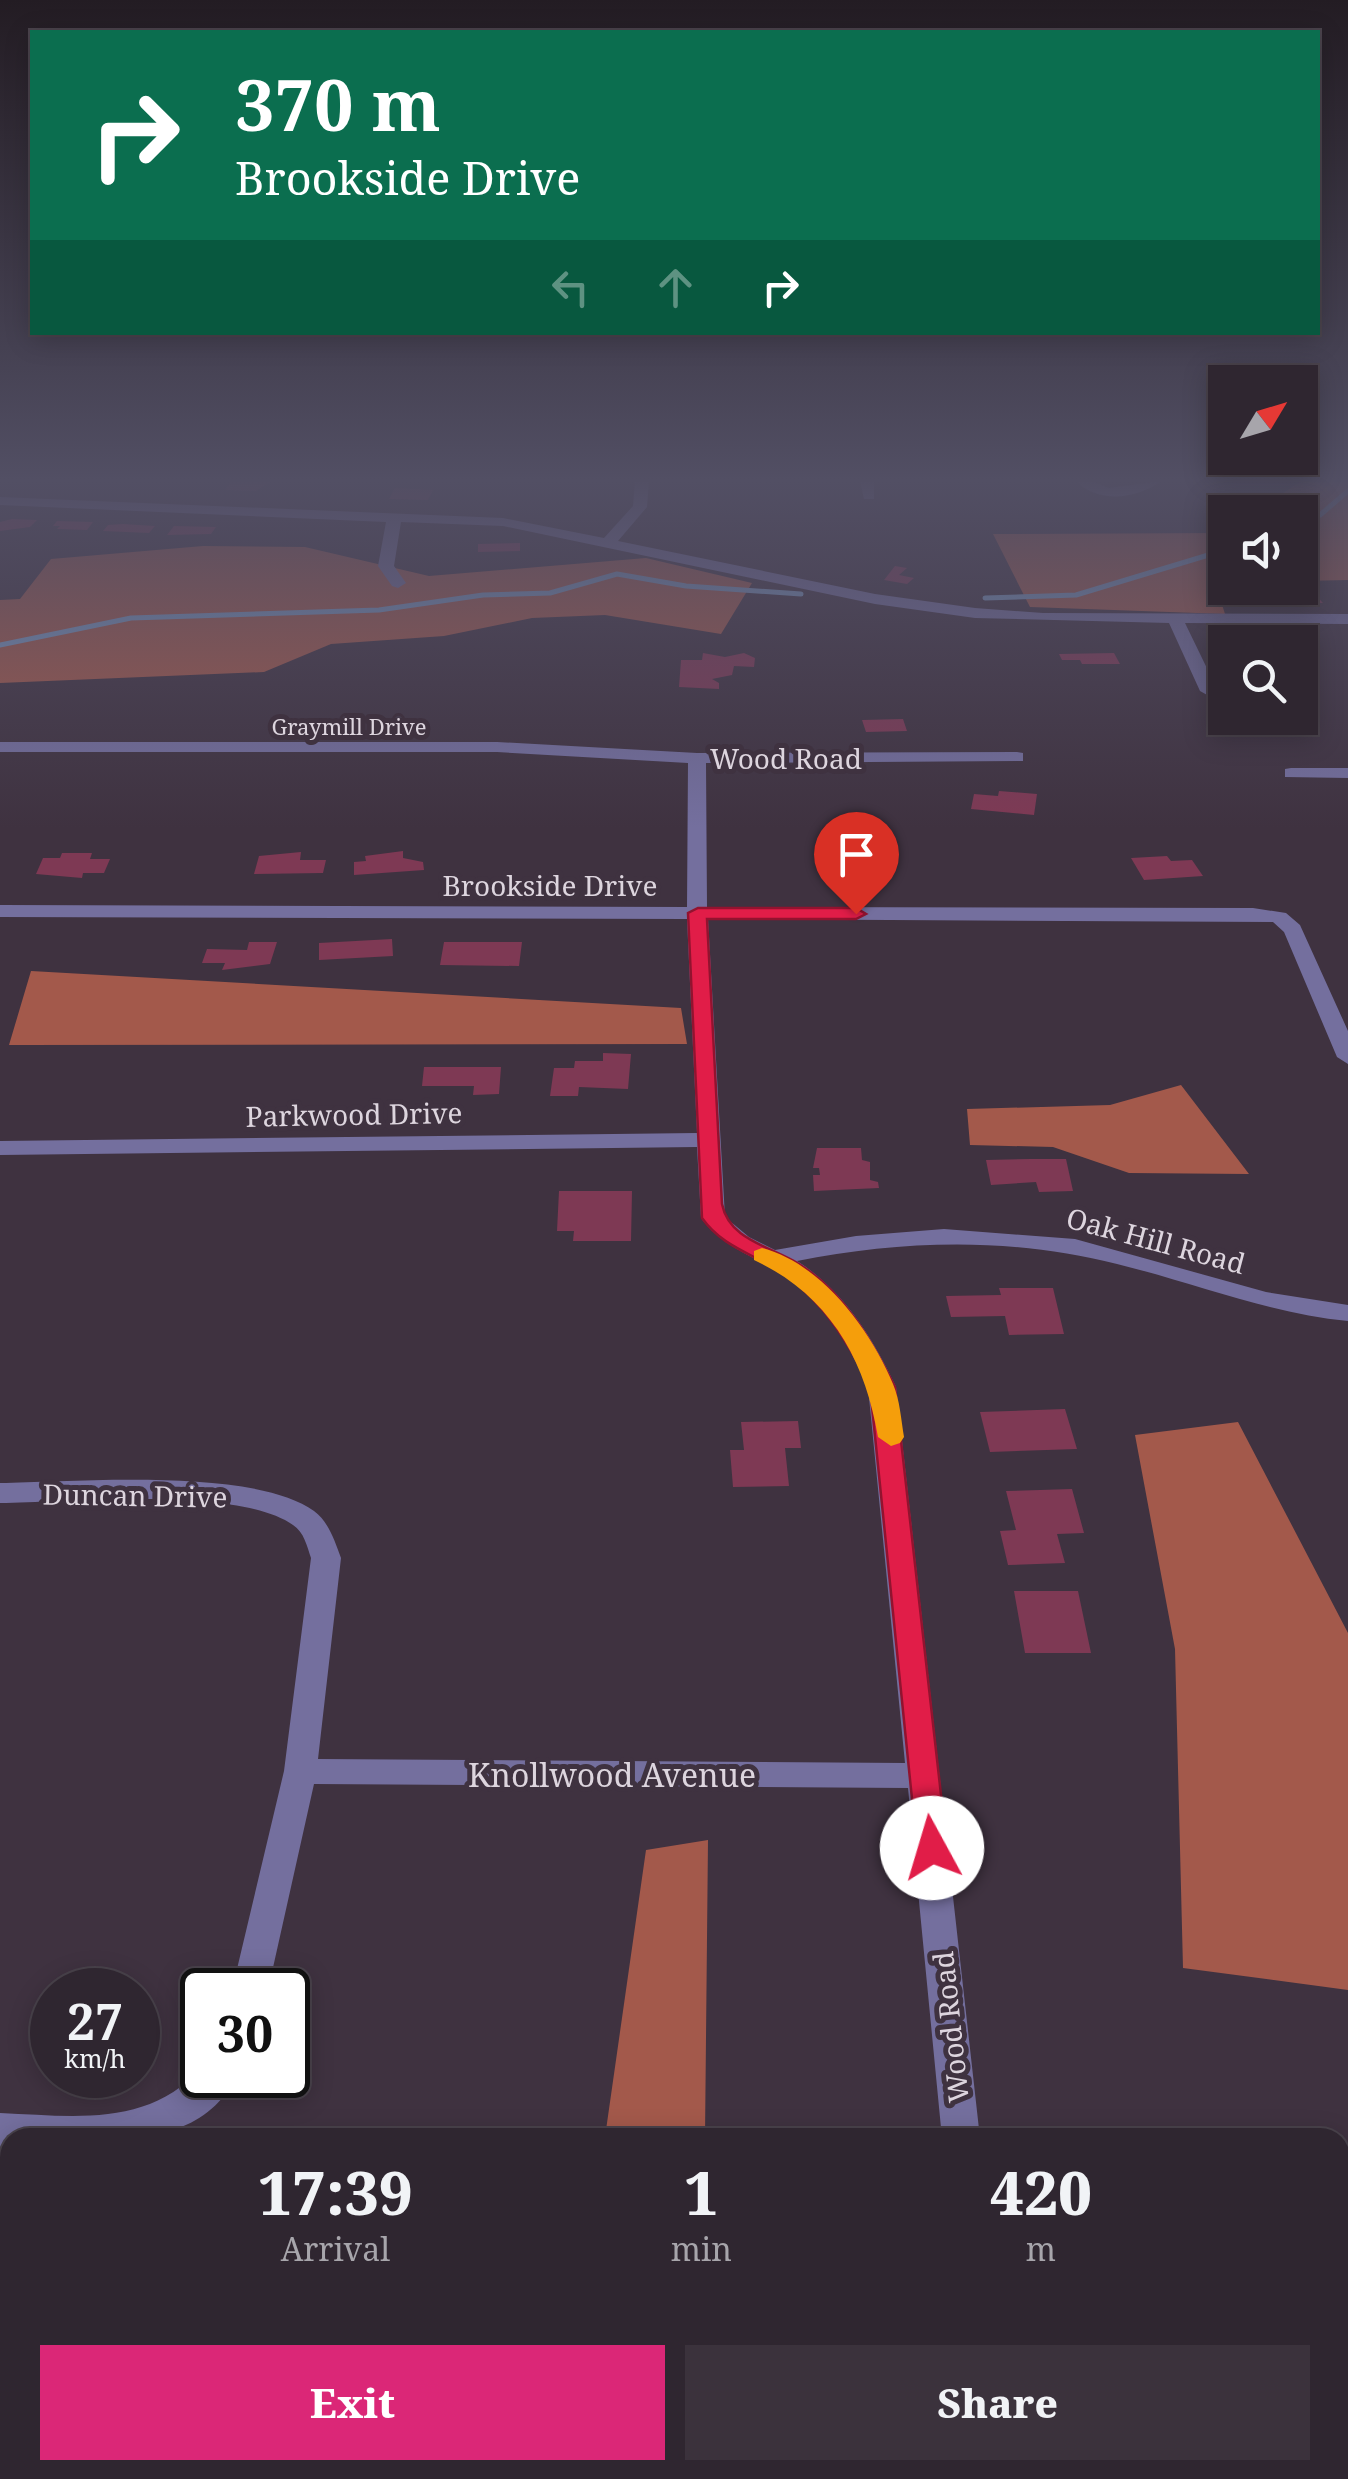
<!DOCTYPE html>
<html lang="en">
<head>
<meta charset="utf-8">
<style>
  :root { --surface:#2f2630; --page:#3b323c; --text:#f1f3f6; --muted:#a7a5ab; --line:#4a434c; --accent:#db2777 }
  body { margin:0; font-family:"Noto Serif",serif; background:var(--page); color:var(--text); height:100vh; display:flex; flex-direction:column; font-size:38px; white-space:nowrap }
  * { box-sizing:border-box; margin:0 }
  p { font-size:32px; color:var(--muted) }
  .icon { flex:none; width:55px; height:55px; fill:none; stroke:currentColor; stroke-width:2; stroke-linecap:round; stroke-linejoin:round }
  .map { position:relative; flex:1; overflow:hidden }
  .sheet { position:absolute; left:0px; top:2128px; width:1350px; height:352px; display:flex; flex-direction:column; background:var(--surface); border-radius:30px 30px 0 0; box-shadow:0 5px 25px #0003,0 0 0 2px var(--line) }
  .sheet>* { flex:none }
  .guide { position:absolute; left:30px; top:30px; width:1290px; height:305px; border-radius:0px; box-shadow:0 5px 25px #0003,0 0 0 2px var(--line); background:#0b6e4f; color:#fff; overflow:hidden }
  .needle { width:65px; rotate:52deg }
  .tools { position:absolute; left:1208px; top:365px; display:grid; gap:20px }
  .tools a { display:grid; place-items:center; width:110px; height:110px; border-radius:0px; background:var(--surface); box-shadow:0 5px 25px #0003,0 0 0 2px var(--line); font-size:50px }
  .speed { position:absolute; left:30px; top:1968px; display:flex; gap:20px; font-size:50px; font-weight:700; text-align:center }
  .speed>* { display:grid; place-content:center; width:130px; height:130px; border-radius:50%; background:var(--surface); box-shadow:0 5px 25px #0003,0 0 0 2px var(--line); line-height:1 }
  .speed small { font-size:25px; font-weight:400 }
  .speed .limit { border:5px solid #111; border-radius:15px; background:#fff; color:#111 }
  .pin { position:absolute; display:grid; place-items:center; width:85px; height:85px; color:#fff; margin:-102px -42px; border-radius:50% 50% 50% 0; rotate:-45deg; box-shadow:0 0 10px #0007 }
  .pin .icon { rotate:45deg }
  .me { position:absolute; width:110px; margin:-55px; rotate:354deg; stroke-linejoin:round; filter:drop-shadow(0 0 8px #0008) }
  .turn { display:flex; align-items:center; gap:35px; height:210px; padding:0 40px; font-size:45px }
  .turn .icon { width:130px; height:130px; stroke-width:2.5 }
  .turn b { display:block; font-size:70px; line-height:85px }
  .lanes { display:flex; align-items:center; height:95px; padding:0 40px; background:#0003; justify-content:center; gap:50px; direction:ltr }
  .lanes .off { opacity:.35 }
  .eta { display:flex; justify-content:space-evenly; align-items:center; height:170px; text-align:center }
  .eta b { font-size:60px; font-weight:800; line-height:70px }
  .primary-button { display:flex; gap:20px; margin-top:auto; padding:20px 40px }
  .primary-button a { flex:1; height:115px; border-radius:0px; background:var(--accent); color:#fff; font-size:40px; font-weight:800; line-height:115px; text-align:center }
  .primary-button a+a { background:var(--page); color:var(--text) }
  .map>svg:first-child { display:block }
</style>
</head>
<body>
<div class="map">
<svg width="1348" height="2479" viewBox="0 0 1348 2479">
  <rect width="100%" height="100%" fill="#3f3240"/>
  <!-- forest -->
  <path fill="#a3594b" d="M1301,481H1348V580L1300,581V512H1255Z
    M1225,533V582L1215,583L1225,614L1030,607L993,534Z
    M203,546L305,547L429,576L646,558L752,583L721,634L605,615L532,618L444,636L331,644L264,672L0,683V600L20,599L51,559Z
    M31,971L681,1008L687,1044L9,1045Z
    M1181,1085L1249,1174L1129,1173L1053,1147L970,1145L967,1109L1110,1105Z
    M1238,1422L1348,1633V1990L1183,1968L1175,1649L1135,1435Z
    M708,1840L705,2137H605L646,1850Z
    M581,2470H756L760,2479H580Z"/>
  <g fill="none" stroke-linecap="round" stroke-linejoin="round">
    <!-- stream -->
    <path stroke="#7a98c2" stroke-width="5" d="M1300,522L1320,515L1348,491
      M985,598L1076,595L1225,550
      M0,645L131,618L379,610L483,595L550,593L617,574L686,586L801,594"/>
  </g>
  <!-- building -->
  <path fill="#7e3954" d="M272,481L256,491L225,490L231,482Z
    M395,488L433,490L428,500L389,499Z
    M12,519L37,520L30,527L0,531V522Z
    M57,521L93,522L87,530L57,529L60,526H53Z
    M108,525L123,524L155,526L149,533L103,531Z
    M174,526L216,527L211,534L167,535Z
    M520,543V551L478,552V544Z
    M895,566L907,568L899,575L914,578L907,584L884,580Z
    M1292,592L1315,594L1323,603L1297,604L1279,593Z
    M1251,593H1275L1281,603H1257Z
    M703,653L725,657L744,653L755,658L754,667L734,666L732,675L712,679L719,683V689L679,687L681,660H702Z
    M1114,653L1120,664H1082L1080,660H1062L1059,654Z
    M903,719L907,731L866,732L862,720Z
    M999,791L1037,794L1034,815L971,809L974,794L998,796Z
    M403,851V858L423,862L424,870L354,875V862L366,861L365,856Z
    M301,852L300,860H326L323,873L254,874L259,856Z
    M62,853H92L90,859H110L104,873H83L82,878L36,874L43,858H60Z
    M1167,856L1171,861L1192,860L1203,876L1144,880L1131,858Z
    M392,939L393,956L319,960V943Z
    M249,942H277L270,964L222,970L225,963H202L207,949L247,950Z
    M444,942H522L519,966L440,965Z
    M603,1053L631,1054L628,1089L579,1087L578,1096H550L554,1068H574L575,1061H603Z
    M424,1067H501L499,1094L473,1095L474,1086H422Z
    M817,1148H861L862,1160L870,1162V1180L878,1182L879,1188L814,1191L813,1175H820L819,1168H813Z
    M1031,1159H1066L1073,1191L1039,1192L1036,1182L991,1185L986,1160Z
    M559,1191H632L631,1241H573L574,1231H557Z
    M999,1288H1053L1064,1334L1009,1335L1005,1316L951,1317L946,1296L1001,1295Z
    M1065,1409L1077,1449L990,1452L980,1412Z
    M798,1421L801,1448H785L789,1486L733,1487L730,1450H744L741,1422Z
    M1072,1489L1084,1533L1057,1534L1065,1563L1008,1565L1000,1531L1016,1530L1006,1491Z
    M1014,1591H1078L1091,1653H1025Z"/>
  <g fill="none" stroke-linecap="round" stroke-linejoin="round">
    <!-- minor -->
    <path fill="#746f9e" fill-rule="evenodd" d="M635,481H649L647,507L618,541L875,594L975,608L1043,613L1348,614V624L1185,623L1218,691L1209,696L1200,691L1169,623L975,618L875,604L503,526L401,522L394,566L406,583L398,588L392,586L378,566L386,522L0,505V497L503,518L604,538L633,506Z
      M860,481H874V499H864Z
      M1076,481H1092L1109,488L1161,481C1137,499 1099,504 1076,481Z
      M0,742H497L697,753L1017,752L1023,753V761L706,763L707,907L1253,908L1286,913L1300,925L1348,1031V1064L1337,1057L1284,932L1273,922L708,919L725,1217L749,1237L775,1250L856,1236L944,1229L1075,1239L1266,1292L1348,1305V1321C1268,1313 1195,1283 1117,1264C1012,1237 902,1240 797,1261C843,1290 873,1338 896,1387L980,2138H942L908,1788L314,1784L268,1990H232L284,1771L311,1558C307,1546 304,1532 293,1525C238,1486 69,1502 0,1503V1483C76,1482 253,1467 314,1511C329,1522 335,1542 341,1558L318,1759L905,1763L868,1387C849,1344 824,1302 784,1275C755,1256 723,1248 701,1218L697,1147L0,1155V1141L697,1133L687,919L0,917V905L687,907L688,763L497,752H0Z
      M1291,768H1348V778L1285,777V769Z
      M202,2067V2075H237C197,2159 86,2138 10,2138V2147H0V2113C74,2116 148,2128 202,2067Z
      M1340,2213H1348V2249H1340Z"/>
  </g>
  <!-- sky -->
  <linearGradient id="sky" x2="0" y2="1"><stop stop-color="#231c23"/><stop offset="0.58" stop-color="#524f64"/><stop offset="1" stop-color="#524f64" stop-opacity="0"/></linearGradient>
  <rect width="1348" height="828" fill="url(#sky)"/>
  <!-- route -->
  <path fill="#e11d48" stroke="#92132f" stroke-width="2.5" d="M698,908H856L866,914L856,919H707L722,1204C729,1240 770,1246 799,1264C844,1292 872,1341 895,1387L947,1848L943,1857L932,1861L921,1857L917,1848L870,1387C850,1345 825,1303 785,1275C756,1254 724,1249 702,1218L688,913Z"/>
  <!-- slow -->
  <path fill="#f59e0b" d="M762,1248C821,1263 871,1330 893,1384C900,1400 901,1420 904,1437L900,1443L891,1446L878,1437C865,1359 829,1295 754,1260V1251Z"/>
  <g text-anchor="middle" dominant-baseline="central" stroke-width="10" stroke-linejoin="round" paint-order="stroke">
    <!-- far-street labels -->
    <g font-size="22" fill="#ddd5de" stroke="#3f3240">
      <text x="349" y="726">Graymill Drive</text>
    </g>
    <!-- street labels -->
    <g font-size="28" fill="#ddd5de" stroke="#3f3240">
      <text x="786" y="758">Wood Road</text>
      <text x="550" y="885">Brookside Drive</text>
      <text transform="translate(354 1114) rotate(-1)">Parkwood Drive</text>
      <text transform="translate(1156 1240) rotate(15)">Oak Hill Road</text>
      <text transform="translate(135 1495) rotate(1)">Duncan Drive</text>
      <text transform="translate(950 2027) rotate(-96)">Wood Road</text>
    </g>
    <!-- near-street labels -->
    <g font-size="32" fill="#ddd5de" stroke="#3f3240">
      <text x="612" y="1774">Knollwood Avenue</text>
    </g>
  </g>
</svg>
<div class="tools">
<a><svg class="needle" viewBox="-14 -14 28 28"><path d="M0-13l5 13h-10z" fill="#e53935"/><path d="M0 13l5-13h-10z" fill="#a7a5ab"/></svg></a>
<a><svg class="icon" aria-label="sound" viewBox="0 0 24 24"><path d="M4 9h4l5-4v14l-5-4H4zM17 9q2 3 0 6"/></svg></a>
<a><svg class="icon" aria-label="search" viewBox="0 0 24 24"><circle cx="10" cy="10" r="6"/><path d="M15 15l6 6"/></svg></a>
</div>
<div class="speed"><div>27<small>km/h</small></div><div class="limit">30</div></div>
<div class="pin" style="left:856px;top:914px;background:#d93025"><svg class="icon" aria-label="arrive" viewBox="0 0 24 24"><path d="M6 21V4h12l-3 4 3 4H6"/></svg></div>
<svg class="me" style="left:932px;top:1848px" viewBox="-20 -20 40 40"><circle r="19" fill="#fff"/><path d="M0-13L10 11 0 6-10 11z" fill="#e11d48"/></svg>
<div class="guide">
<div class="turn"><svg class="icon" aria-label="right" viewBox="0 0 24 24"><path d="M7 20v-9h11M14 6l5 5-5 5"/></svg><div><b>370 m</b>Brookside Drive</div></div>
<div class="lanes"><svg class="icon off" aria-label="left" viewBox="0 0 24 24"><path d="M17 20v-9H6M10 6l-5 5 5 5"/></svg><svg class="icon off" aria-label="ahead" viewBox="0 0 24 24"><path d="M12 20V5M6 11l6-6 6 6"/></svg><svg class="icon" aria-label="right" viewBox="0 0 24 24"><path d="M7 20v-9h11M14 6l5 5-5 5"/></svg></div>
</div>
<section class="sheet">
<div class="eta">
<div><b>17:39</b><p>Arrival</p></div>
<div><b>1</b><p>min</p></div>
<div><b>420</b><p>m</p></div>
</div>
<div class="primary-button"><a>Exit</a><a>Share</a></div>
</section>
</div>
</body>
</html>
